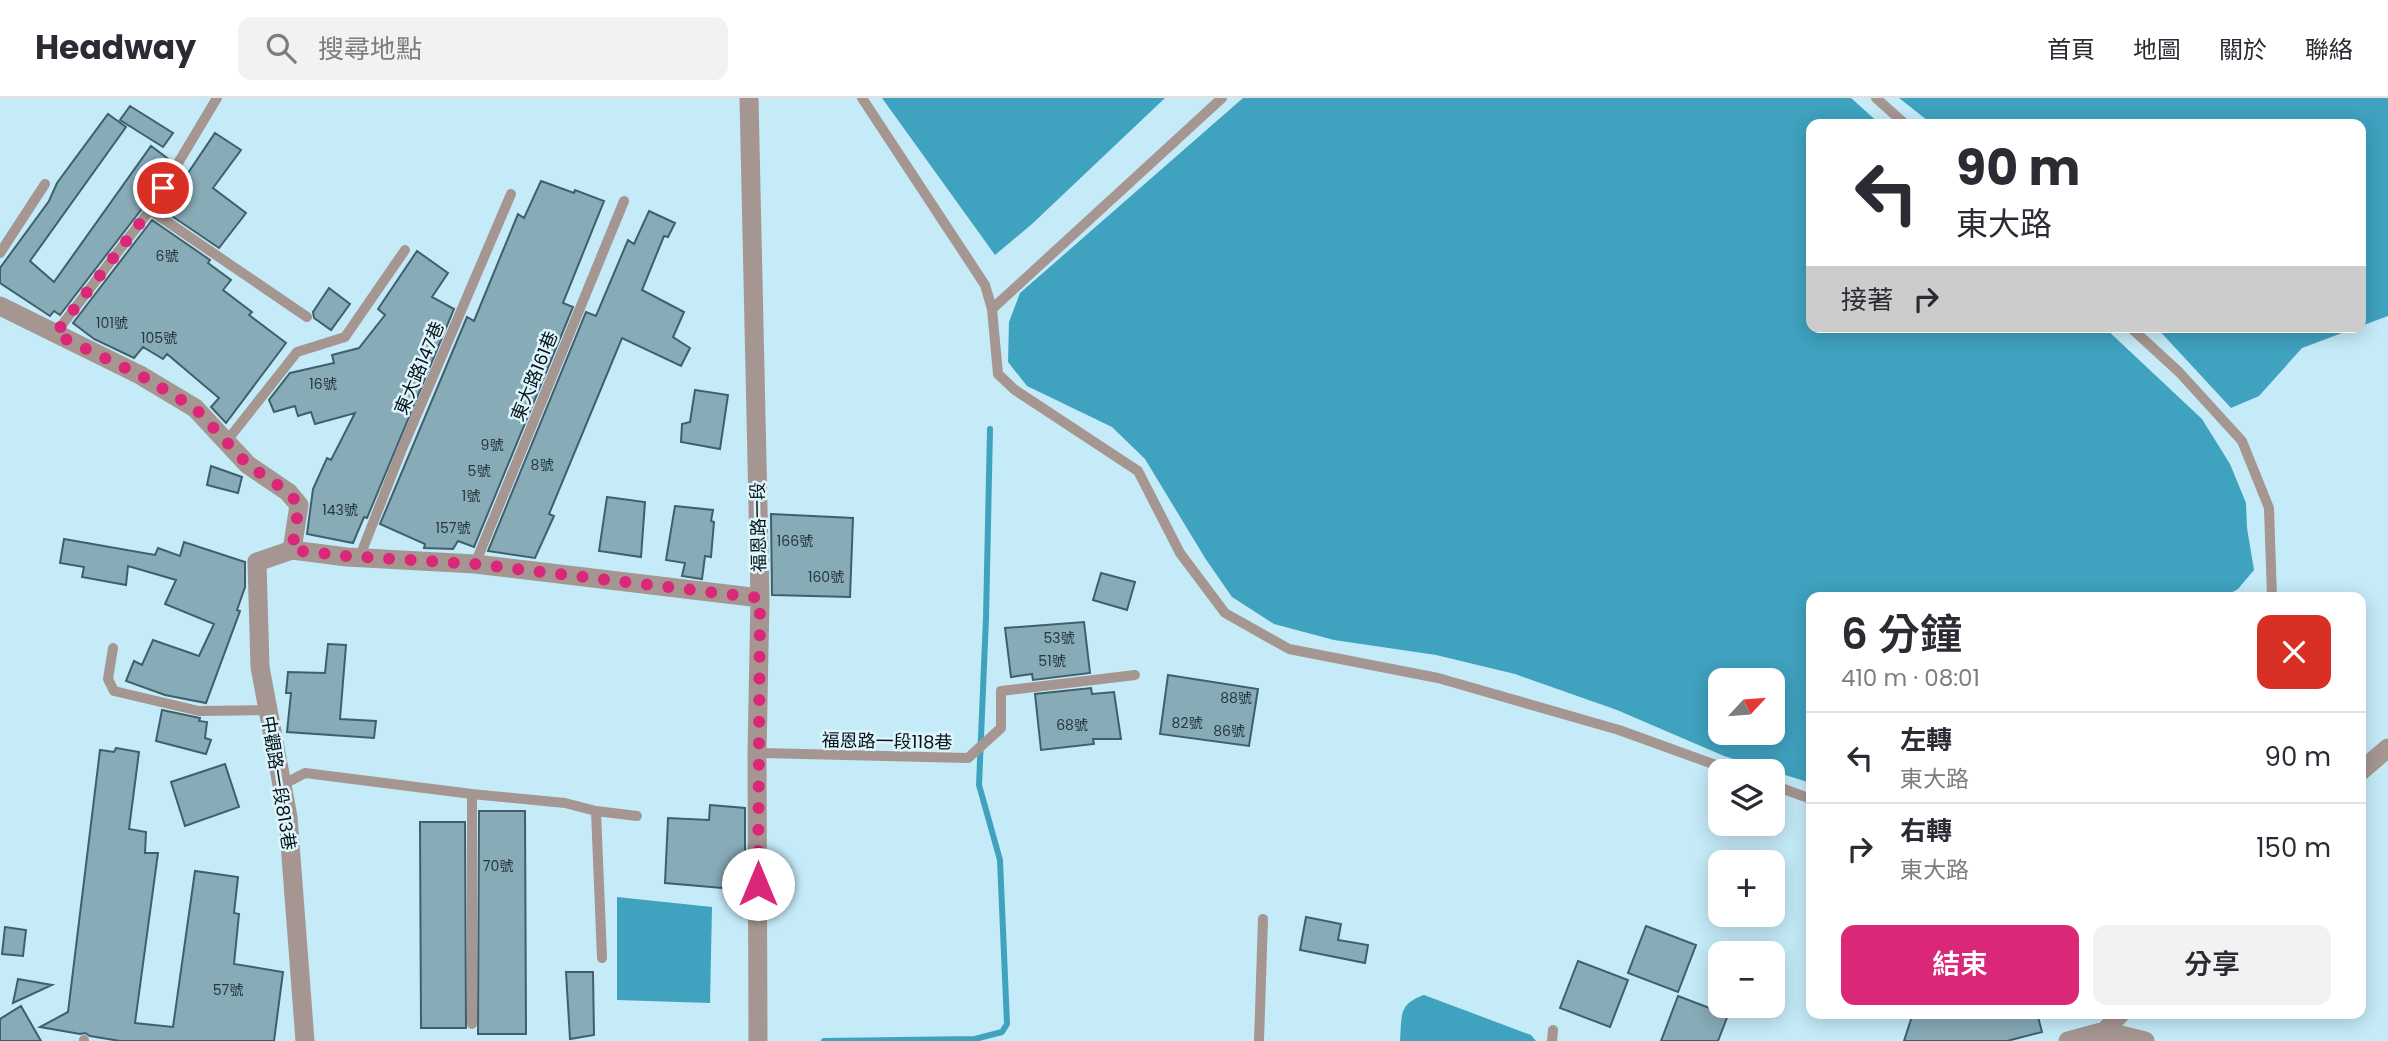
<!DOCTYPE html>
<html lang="zh-TW">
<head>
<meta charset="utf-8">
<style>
  :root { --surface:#fff; --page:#f2f2f3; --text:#2b2b33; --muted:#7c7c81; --line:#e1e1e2; --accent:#db2777 }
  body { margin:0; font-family:Poppins,"Noto Sans TC",sans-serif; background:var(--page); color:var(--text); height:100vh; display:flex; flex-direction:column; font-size:26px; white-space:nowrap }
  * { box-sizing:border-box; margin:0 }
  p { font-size:23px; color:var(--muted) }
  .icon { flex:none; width:38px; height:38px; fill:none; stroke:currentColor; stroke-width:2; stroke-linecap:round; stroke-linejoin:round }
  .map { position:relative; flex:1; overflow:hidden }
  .sheet { position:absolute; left:1806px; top:494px; width:560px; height:427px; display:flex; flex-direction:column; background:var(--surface); border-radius:14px; box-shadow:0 4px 18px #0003 }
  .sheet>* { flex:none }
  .hud { position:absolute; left:1806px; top:21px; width:560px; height:214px; border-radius:14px; box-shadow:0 4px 18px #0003; background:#fff; color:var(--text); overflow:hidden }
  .needle { width:46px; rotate:64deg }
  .tools { position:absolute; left:1708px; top:570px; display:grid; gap:14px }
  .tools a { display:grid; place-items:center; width:77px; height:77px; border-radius:14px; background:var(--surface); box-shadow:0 4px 18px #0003; font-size:35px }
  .pin { position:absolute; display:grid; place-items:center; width:60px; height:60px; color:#fff; margin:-30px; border:4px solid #fff; border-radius:50%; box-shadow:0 2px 7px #0007 }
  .me { position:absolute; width:77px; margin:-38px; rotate:0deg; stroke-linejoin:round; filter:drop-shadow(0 0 5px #0008) }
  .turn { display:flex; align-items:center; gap:24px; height:147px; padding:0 35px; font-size:32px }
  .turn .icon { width:91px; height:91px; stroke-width:2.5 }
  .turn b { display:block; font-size:49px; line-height:60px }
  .then { display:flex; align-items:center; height:66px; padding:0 35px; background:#0003; gap:14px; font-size:26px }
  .round { display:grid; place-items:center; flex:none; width:74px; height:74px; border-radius:14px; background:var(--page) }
  .summary { display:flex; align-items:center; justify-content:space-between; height:119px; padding:0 35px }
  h1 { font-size:42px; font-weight:600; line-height:52px }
  .cta { display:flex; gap:14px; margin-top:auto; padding:14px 35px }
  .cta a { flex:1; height:80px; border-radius:14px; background:var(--accent); color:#fff; font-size:28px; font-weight:600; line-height:80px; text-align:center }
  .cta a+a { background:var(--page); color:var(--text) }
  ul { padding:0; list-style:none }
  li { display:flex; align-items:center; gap:21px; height:91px; padding:0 35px; border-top:2px solid var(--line) }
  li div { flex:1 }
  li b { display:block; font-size:26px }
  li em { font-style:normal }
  header { display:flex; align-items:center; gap:42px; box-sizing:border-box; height:98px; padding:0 35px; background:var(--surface); border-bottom:2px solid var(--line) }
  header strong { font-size:33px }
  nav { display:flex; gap:38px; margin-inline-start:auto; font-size:24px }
  .search { width:490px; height:63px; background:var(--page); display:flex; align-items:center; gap:18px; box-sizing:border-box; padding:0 24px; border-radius:14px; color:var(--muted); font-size:26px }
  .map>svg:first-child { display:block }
</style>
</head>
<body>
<header>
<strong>Headway</strong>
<div class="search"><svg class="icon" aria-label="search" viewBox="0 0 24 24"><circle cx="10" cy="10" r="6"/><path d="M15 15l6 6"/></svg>搜尋地點</div>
<nav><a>首頁</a><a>地圖</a><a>關於</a><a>聯絡</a></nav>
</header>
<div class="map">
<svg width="2388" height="943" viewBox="0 0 2388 943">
  <rect width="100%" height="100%" fill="#c5ebf8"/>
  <!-- water -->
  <path fill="#3fa2bf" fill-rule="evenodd" d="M882,0H1165L1032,126L995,157Z
    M1243,0H1851L1880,26H1811V229H2104L2202,321L2230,366L2246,405L2247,430L2254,472L2238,491L2224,499H1811V685L1724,658L1617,612L1515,576L1436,557L1334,542L1274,526L1232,499L1205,460L1145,361L1112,329L1027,288L1008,264L1009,224L1020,195ZM1720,583H1773V635H1720Z
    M1899,0H2388V218L2361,228V26H1932Z
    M2156,229H2358L2302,250L2259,298L2231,310Z
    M617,799L712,809L710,905L617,902Z
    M1424,897L1531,937L1536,943H1400C1402,918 1398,906 1424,897Z"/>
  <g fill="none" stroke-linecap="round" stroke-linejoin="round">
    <!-- stream -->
    <path stroke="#3fa2bf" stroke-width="6" d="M824,943L975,941L1002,934L1007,926L1000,762L979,687L986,520L990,331"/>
  </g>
  <!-- building -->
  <path fill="#87abb7" stroke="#3e606c" stroke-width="2" d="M130,8L173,35L163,49L120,22Z
    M108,16L126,29L30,163L54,184L151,48L171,63L144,108L60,217L54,213L50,218L0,185V170L49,103L57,85Z
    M215,35L241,52L213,90L246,115L219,150L160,110L183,71L188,75Z
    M541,83L574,95L575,92L604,103L563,205L573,209L474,449L458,443L453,451L424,450L425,446L380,426L467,219L474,223L518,116L524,120Z
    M649,113L675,125L668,139L664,138L642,192L684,214L673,239L690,250L681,268L622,240L549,416L554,418L535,460L488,453L586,214L596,218L628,142L634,146Z
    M152,122L210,162L208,165L231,182L223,192L252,214L249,217L286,245L226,325L211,309L219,300L167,256L163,261L143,249L134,260L94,241L73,225Z
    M417,153L448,175L432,199L454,211L367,420L364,419L353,445L307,436L313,391L327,360L331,362L355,315L315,326L311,314L298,318L295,308L274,314L269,302L290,275L334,265L332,257L359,250L385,217L378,211Z
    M329,190L350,206L331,232L314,220L313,214Z
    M695,292L728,297L720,351L681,344L682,326L690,324Z
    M211,368L242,379L238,395L207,387Z
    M607,399L645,404L641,459L599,453Z
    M675,408L713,412L711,423L714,424L711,459L705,458L702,481L682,478L685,465L666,462Z
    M771,416L853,420L850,499L772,497Z
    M64,441L155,457L158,450L180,458L184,444L245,464V489L237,512L240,513L206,605L165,597L126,583L134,563L142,567L153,542L199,558L214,526L165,506L176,482L128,468L126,487L82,479L84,469L60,465Z
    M1101,475L1135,484L1127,512L1093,502Z
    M1084,524L1090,575L1033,582L1032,576L1011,579L1005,530Z
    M328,546L346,547L340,621L376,623L374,640L287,634L291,595H286L288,574L325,575Z
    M1168,577L1258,591L1249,648L1160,636Z
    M1091,590L1092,596L1114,594L1121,641H1093L1094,646L1041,652L1035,596Z
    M162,612L200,620L199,623L207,624L205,640L211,642L206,656L156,643Z
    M116,650L139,654L129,731L146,734L145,755H158L135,925L173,929L195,773L238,779L234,815L239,816L234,866L283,874L274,943H120L90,938L85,935L80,936L40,929L68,914L100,652L114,654Z
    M225,666L239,709L185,728L171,684Z
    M710,707L745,710V792L665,785L668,720L709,722Z
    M479,713H525L526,936H478Z
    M420,724H465L466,930H421Z
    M1306,819L1341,826L1338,842L1368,847L1365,865L1300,852Z
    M1646,828L1696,847L1678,894L1628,875Z
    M5,829L26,832L23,858L2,856Z
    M1578,863L1628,882L1610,929L1560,910Z
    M566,874H593L594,937L570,941Z
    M18,881L52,887L13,905Z
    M1678,898L1728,917L1718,943H1661Z
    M21,908L41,943H0V921Z
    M1913,915H2037L2042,934L2007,943H1904Z"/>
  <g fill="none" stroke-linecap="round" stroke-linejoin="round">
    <!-- lane -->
    <path stroke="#a59691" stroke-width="10" d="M862,0L985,187L992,211L998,276L1015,292L1138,373L1180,455L1225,515L1289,551L1438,580L1619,632L1735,674
      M1876,0L1905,26
      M150,112L307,219
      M0,155L45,86
      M992,211L1222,0
      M2130,229L2179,274L2242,343L2269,410L2272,499
      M55,236L150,112L217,0
      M226,344L297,254L345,239L405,152
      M360,458L402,351L511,96
      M475,466L624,103
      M113,550L108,581L114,593L199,613L268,612
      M757,655L968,660L1001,630V593L1135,577
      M282,687L305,675L472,696L565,705L596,713L637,718
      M1773,687L1811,701
      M596,713L602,860
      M472,926V696
      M84,943V942
      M1259,943L1263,821
      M1552,943L1553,932"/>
    <!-- street -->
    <path stroke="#a59691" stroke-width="19" d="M749,0L760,500L757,655L758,943
      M0,208L140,277L195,310L248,367L288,394L299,407L292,452L347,459L475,466L760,500
      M292,452L257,464L260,569L288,719L305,943
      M2361,673L2388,650
      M2105,933L2121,915
      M2068,943L2105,933L2145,943"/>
  </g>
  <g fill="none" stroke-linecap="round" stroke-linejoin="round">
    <!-- route -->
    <path stroke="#db2777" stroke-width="12" stroke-dasharray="0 21.6" d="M163,90L150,112L55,236L140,277L195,310L248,367L288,394L299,407L292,452L346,458L475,466L760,500L758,786"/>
  </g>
  <g text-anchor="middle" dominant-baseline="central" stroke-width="5" stroke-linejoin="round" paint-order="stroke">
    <!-- number labels -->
    <g font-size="14" fill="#26383e">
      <text x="167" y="158">6號</text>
      <text x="112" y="225">101號</text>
      <text x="159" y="240">105號</text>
      <text x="323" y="286">16號</text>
      <text x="492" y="347">9號</text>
      <text x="542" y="367">8號</text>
      <text x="479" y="373">5號</text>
      <text x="471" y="398">1號</text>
      <text x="340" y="412">143號</text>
      <text x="453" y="430">157號</text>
      <text x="795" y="443">166號</text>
      <text x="826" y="479">160號</text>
      <text x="1059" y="540">53號</text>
      <text x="1052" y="563">51號</text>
      <text x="1236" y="600">88號</text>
      <text x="1187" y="625">82號</text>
      <text x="1072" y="627">68號</text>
      <text x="1229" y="633">86號</text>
      <text x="498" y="768">70號</text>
      <text x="228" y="892">57號</text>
    </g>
    <!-- street labels -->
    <g font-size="18" fill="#051216" stroke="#dff5fd">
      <text transform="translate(419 270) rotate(-67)">東大路147巷</text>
      <text transform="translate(534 278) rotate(-68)">東大路161巷</text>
      <text transform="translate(758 429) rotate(-91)">福恩路一段</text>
      <text transform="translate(887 643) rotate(1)">福恩路一段118巷</text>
      <text transform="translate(279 685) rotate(81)">中觀路一段813巷</text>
    </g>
  </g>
</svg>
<div class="tools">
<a><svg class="needle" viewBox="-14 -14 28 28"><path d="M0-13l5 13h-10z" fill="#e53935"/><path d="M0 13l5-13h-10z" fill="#7c7c81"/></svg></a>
<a><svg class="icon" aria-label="layers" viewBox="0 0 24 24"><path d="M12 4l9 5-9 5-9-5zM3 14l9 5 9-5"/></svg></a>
<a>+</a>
<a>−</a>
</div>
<div class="pin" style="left:163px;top:90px;background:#d93025"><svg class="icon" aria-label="arrive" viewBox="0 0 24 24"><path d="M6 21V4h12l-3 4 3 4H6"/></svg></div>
<svg class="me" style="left:758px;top:786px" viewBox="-20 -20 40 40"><circle r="19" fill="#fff"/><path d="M0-13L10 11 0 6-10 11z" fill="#db2777"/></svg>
<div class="hud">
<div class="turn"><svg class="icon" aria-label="left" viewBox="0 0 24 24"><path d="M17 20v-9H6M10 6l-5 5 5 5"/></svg><div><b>90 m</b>東大路</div></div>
<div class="then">接著<svg class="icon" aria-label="right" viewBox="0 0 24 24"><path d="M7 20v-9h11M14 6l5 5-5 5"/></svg></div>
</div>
<section class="sheet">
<div class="summary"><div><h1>6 分鐘</h1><p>410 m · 08:01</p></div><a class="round" style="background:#d93025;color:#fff"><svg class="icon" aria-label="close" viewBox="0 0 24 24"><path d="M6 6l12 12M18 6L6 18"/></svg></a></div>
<ul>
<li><svg class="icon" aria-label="left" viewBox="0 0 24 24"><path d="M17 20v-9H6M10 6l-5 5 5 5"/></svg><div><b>左轉</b><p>東大路</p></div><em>90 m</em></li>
<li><svg class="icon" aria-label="right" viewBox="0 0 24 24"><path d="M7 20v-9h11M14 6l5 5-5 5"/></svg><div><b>右轉</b><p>東大路</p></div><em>150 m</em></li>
</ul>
<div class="cta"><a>結束</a><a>分享</a></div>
</section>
</div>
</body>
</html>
